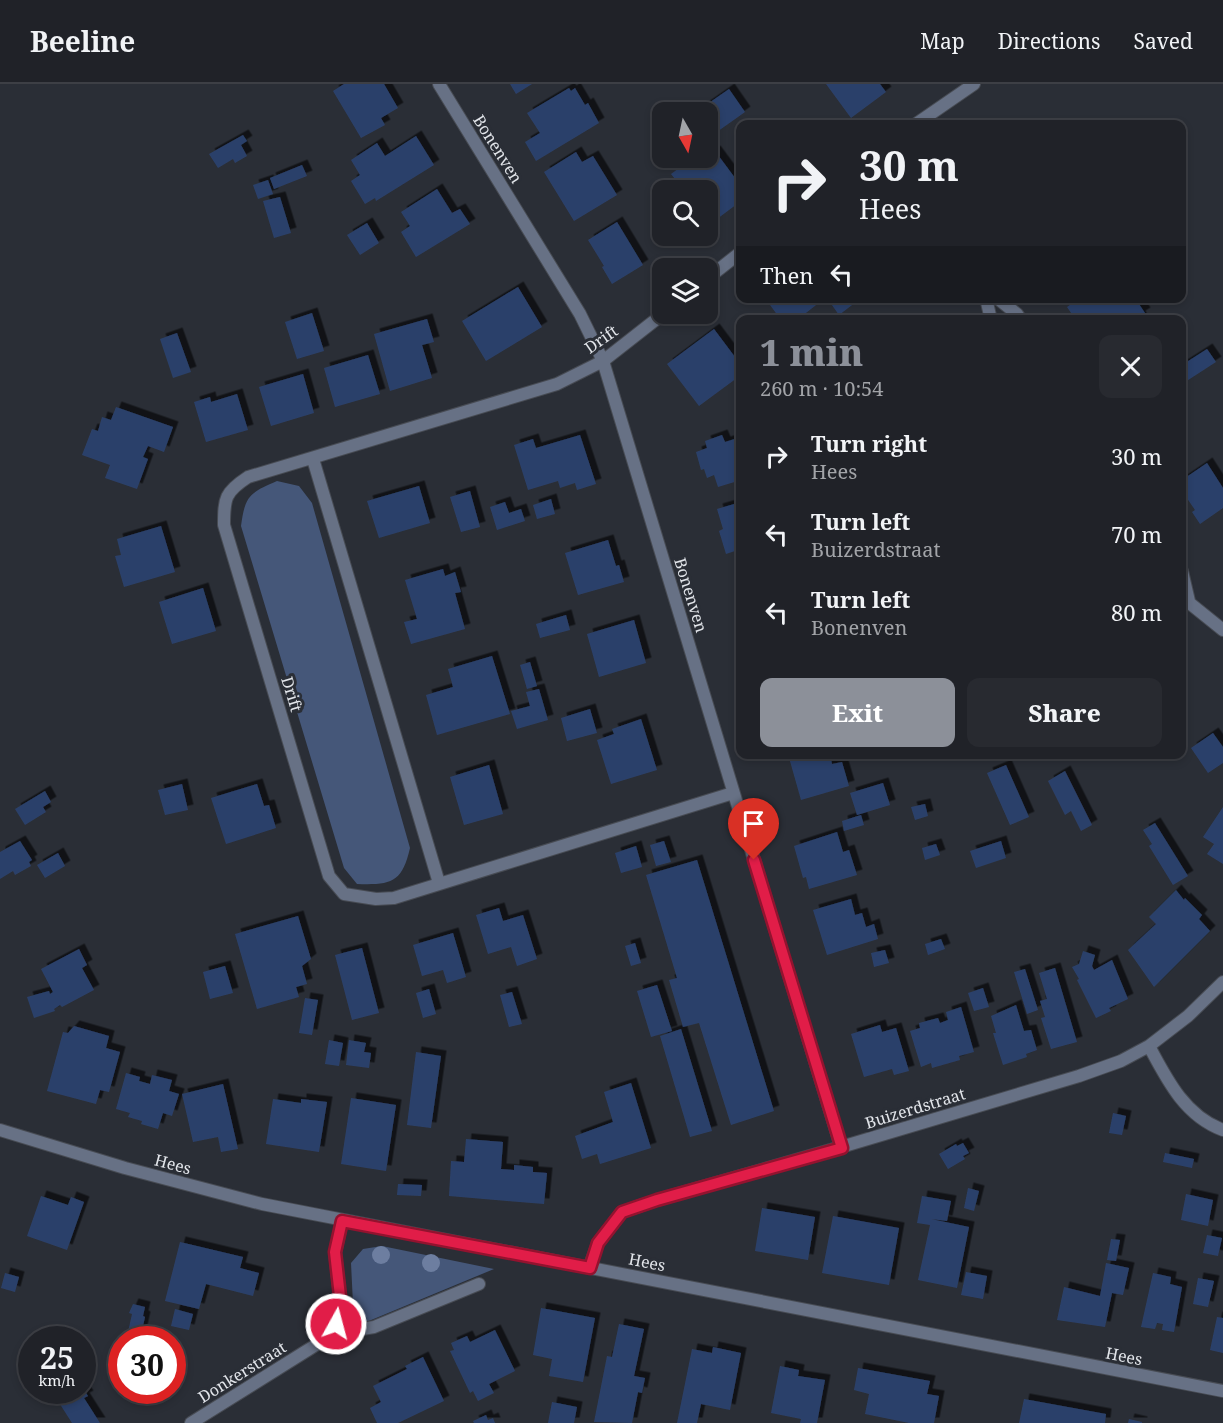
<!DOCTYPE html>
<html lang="en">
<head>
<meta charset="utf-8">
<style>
  :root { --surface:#202228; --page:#282a30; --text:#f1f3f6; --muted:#a2a4a8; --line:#3d3f45; --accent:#8c9099 }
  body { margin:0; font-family:"Noto Serif",serif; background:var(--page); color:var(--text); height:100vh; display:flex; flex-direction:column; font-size:22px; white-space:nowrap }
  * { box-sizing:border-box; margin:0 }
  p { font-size:20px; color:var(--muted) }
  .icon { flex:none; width:33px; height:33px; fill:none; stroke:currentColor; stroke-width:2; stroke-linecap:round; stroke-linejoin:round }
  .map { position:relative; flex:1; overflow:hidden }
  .drawer { position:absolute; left:736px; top:231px; width:450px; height:444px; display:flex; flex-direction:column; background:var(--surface); border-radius:12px; box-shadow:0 3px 9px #0003,0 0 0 2px var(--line) }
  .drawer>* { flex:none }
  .top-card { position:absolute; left:736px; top:36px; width:450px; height:183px; border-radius:12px; box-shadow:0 3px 9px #0003,0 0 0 2px var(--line); background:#202228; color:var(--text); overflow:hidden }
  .needle { width:39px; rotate:171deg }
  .controls { position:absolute; left:652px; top:18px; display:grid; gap:12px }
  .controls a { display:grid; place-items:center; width:66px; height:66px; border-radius:12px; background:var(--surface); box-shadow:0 3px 9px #0003,0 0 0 2px var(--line); font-size:30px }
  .speed { position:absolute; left:18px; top:1242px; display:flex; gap:12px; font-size:30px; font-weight:700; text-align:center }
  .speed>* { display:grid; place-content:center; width:78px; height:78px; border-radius:50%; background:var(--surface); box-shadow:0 3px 9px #0003,0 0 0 2px var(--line); line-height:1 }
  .speed small { font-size:15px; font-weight:400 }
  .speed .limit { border:9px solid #d22; background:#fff; color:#111 }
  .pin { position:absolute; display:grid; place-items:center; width:51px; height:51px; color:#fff; margin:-62px -26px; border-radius:50% 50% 50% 0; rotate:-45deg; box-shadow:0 0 6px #0007 }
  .pin .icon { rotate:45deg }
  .me { position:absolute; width:66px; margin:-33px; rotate:7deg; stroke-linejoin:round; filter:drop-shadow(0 0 4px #0008) }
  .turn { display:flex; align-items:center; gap:21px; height:126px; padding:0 24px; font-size:27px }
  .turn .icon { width:78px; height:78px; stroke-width:2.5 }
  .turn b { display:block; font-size:42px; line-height:51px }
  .then { display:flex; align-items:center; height:57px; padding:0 24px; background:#0003; gap:12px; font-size:22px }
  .round { display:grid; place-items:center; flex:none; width:63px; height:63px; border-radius:12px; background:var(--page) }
  .overview { display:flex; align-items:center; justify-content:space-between; height:102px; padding:0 24px }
  h1 { font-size:36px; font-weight:800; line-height:45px; color:var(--accent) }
  .primary-button { display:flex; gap:12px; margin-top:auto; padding:12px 24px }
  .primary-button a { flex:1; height:69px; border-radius:12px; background:var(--accent); color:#fff; font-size:24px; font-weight:800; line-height:69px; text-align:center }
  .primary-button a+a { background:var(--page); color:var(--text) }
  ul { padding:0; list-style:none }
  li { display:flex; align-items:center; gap:18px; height:78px; padding:0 24px }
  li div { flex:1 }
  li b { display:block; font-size:22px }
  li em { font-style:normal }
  header { display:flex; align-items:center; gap:36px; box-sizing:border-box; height:84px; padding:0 30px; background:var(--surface); border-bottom:2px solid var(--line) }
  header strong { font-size:28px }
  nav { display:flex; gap:33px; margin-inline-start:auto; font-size:21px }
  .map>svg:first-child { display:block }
</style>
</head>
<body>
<header>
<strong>Beeline</strong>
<nav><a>Map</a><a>Directions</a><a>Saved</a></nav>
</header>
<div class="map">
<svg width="1223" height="1339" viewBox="0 0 1223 1339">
  <defs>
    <filter id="shadow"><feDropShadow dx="5.5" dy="-5.5" stdDeviation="0" flood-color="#0009"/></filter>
  </defs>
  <rect width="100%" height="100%" fill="#2a2e36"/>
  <!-- green -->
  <path fill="#455779" d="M277,397L299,402L312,419L410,764C402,799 391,801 357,800L344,784L241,442C245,412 249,409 277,397Z
    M382,1162L494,1185L364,1239L350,1234L353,1220L351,1179L363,1165Z"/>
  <!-- building -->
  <path fill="#2c416a" filter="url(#shadow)" d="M344,0H384L398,24L381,34L385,41L361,54L333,7Z
    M510,0H532L516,10Z
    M826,0H880L886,8L851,34Z
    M569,4L571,7L575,4L585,21L588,19L599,39L536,77L525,58L540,49L527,29Z
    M729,5L745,28L714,50L708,42V28H696Z
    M243,51L247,57L241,61L247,72L235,79L233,75L218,84L209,70Z
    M416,52L434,81L376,117L375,114L365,120L351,97L360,91L351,76L377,59L385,72Z
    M715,67L741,102V117L709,141L708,106H684L671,90L693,74L697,81Z
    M576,68L582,78L593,72L617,111L574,137L544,88Z
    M302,81L307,92L274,105L270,94Z
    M268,96L273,110L258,115L253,101Z
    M437,105L452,129L460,125L470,140L416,173L401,148L410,142L401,128Z
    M280,113L291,149L274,154L263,117Z
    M617,138L643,181L612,200L602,183L604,182L588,156Z
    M367,139L379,159L360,171L347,151Z
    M518,203L542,243L486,277L462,237Z
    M765,214H825L797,236H781Z
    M827,214H854L856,218L839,231Z
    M1080,214H1135L1145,229L1140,232L1142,236H1076L1067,223Z
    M312,229L324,267L297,275L285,238Z
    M427,235L434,258L422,261L432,294L390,307L374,250Z
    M714,245L741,281V291L699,322L667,280Z
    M177,249L191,288L173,294L160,255Z
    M1207,265L1216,278L1182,300V281Z
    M368,271L380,310L335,323L324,284Z
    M303,290L314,329L271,342L259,303Z
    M237,310L248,346L206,358L194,318L210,313L211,318Z
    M116,323L173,343L164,368L148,362L143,373L148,375L137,405L105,394L110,381L82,371L92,345L98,347L102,333L111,336Z
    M580,351L596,400L577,406L575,399L560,404L558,397L528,406L514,361L533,355L536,364Z
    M722,351L725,358L741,353V396L718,403L714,391L707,394L704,385L701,386L696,368L707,364L705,357Z
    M1207,379L1223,404V424L1200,440L1192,428L1195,426L1182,407V396Z
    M419,402L430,439L379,454L367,417Z
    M470,407L480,443L461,448L450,413Z
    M551,415L555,430L537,435L533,421Z
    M505,418L509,429L521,425L525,437L497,446L490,423Z
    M741,418V465L726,470L719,447L723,445L717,425Z
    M161,442L175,488L124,503L115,472L121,471L117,455Z
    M608,456L616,482L619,481L624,498L578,511L565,469Z
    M443,485L445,492L455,488L461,508L455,509L465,545L411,560L404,538L417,535L405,496Z
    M203,504L216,547L172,560L159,518Z
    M566,531L570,546L540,554L536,540Z
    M634,536L646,579L599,593L587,550Z
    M492,572L510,630L437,651L426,611L453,603L448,585Z
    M530,578L537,602L527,605L520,581Z
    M539,605L548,636L517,645L511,627L530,622L526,608Z
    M590,625L597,649L567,657L561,634Z
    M641,635L657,686L611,700L597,656L614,650L612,645Z
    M1213,649L1223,663V679L1208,689L1191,664Z
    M788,670H830L832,680L842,678L849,702L801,716Z
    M489,681L503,730L464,741L450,693Z
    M1006,681L1029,733L1010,741L987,689Z
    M1065,687L1092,741L1081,747L1071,727L1065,731L1048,697Z
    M883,699L890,721L857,731L850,709Z
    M182,700L188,726L165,731L158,706Z
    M257,700L264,722L269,721L276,744L226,760L211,714Z
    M45,707L51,718L43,723L46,728L25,741L15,725Z
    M925,720L928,732L915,736L911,723Z
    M1223,723V780L1207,770L1214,760L1203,753Z
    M861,731L864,741L844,747L842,737Z
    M1155,739L1188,792L1173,801L1149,762L1152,760L1143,746Z
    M837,748L843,768L849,766L857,791L809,805L806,793L803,794L794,762Z
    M20,757L32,776L29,778L31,782L15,791L13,787L0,795V768Z
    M664,757L671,778L656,782L650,761Z
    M1001,757L1006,774L976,784L970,767Z
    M936,760L940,771L925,776L922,764Z
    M636,762L642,783L621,789L615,769Z
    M58,769L65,782L45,794L37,781Z
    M697,776L774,1027L731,1041L699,939L683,943L669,896L677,894L646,791Z
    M1176,806L1184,816L1185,814L1202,831L1199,835L1210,847L1154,903L1128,866L1156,840L1149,833Z
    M851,815L855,831L862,829L866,843L874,840L878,855L827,871L813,826Z
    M499,824L503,837L523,831L537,875L517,882L511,863L488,870L476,831Z
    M298,832L311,875L302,882L307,900L296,903L299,913L257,925L235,850Z
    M453,849L466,893L447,899L443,886L422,892L413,861Z
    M941,855L945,865L928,871L925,860Z
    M635,859L641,879L631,882L625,862Z
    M362,864L379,929L352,936L335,871Z
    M79,865L87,881L82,884L94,906L62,923L60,921L54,925L55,927L34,934L27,913L49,907L50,910L53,908L41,885Z
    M885,866L889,879L874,883L871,869Z
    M1083,867L1095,871L1092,882L1094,886L1112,876L1128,915L1109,924L1111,927L1096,934L1077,896L1079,895L1072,883L1079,880Z
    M225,882L233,909L210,915L203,888Z
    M1055,884L1077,958L1051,965L1041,934L1045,933L1040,917L1047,915L1039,889Z
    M1025,885L1038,926L1027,930L1014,888Z
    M657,901L672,947L651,953L637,907Z
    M983,904L989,923L974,927L968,909Z
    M429,905L436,930L423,934L416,909Z
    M512,908L522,940L509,943L500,911Z
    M305,914L318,916L312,951L299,949Z
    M1016,921L1024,947L1031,946L1037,966L1026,970L1027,973L1003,981L993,949H996L991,932Z
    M961,923L974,968L959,972L960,976L932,984L931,979L921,983L910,947L920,944L919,939L938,934L940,939L948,936L946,928Z
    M880,941L882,948L896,944L909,987L894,991L892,985L864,993L851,950Z
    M74,942L109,952L106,964L120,968L109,1008L100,1006L96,1020L47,1007L63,948L68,949Z
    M681,945L712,1047L690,1053L660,952Z
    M329,956L343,959L339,982L325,980Z
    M349,956L366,959L364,968L371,969L369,984L346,981Z
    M416,968L441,972L431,1044L407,1041Z
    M126,989L140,993L139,997L150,1000L152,991L172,996L169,1007L179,1010L172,1032L163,1029L158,1045L141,1040L142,1037L128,1033L130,1029L116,1025Z
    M631,999L651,1064L600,1080L597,1070L582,1075L575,1052L613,1038L604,1008Z
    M223,1000L238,1065L221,1068L218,1053L193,1058L182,1010Z
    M351,1014L396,1021L386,1087L341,1080Z
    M273,1015L301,1019V1015L327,1018L319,1068L266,1060Z
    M1113,1029L1126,1032L1122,1051L1109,1049Z
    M466,1055L503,1058L501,1085L514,1086V1081L533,1083V1088L547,1089L544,1120L449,1112L451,1077L464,1078Z
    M963,1059L969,1069L963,1072L965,1075L948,1085L939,1070L956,1060L957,1062Z
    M1165,1069L1194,1075L1192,1084L1163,1078Z
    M398,1100L422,1101L421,1112L397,1111Z
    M968,1104L979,1107L974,1127L964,1124Z
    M1186,1110L1213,1116L1208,1142L1181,1136Z
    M41,1112L68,1121L71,1113L84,1118L67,1166L27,1152Z
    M922,1112L951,1117L947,1137L931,1135L969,1143L957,1204L918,1196L930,1141L917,1139Z
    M762,1124L815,1133L808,1176L755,1167Z
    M833,1132L899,1144L889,1201L822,1189Z
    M1207,1151L1222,1154L1218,1172L1203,1169Z
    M1111,1155L1120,1156L1116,1177L1107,1176Z
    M180,1158L243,1173L240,1184L259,1189L253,1212L206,1200L199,1225L165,1217Z
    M1106,1179L1129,1184L1123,1211L1112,1209L1105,1243L1057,1236L1064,1203L1100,1212Z
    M966,1188L987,1192L983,1215L961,1211Z
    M5,1189L19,1193L15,1208L1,1204Z
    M1153,1189L1171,1193L1170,1200L1182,1203L1174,1248L1162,1246L1163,1240L1157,1239L1155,1245L1141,1243Z
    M1198,1194L1214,1197L1208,1223L1193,1220Z
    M133,1220L145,1223L143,1232L145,1233L141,1251L128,1248L132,1230L129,1229Z
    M541,1224L595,1234L583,1298L549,1292L552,1275L533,1271Z
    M175,1225L193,1230L189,1246L171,1242Z
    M1217,1233L1223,1234V1269L1210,1266Z
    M619,1240L644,1245L634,1292L645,1294L642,1309L638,1308L632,1339L594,1338L607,1272L612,1273Z
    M495,1246L515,1287L489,1300L494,1309L478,1317L473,1307L470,1309L450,1267L454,1266L451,1259L467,1252L470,1258Z
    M713,1263L741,1269L730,1326L701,1320L697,1339H677L692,1265L712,1269Z
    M423,1273L444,1317L398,1339H377L370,1324L381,1318L373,1302L407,1285L405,1282Z
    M780,1282L799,1286L798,1292L825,1296L817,1339H800L801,1335L771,1329Z
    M858,1284L930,1297L927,1310L939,1312L934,1339H909L865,1330L869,1310L854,1306Z
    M82,1303L88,1312L84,1314L100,1339H72L51,1306H82Z
    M1024,1315L1106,1330L1105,1339H1019Z
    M552,1318L577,1323L574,1339H548Z
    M486,1331L488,1336L493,1334L495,1339H474L473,1337Z
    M1129,1335L1142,1338V1339H1128Z"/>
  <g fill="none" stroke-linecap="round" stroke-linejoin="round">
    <defs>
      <path id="street" d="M439,0L580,230L603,277L841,1063
        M916,40L974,0
        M708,194L741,168
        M986,214L991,236
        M997,214L1017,230L1021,236
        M663,230L603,277L557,300L248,393C225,408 224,414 224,441L329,792L344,810L376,815L394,814L733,709
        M313,375L439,799
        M1182,487L1189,517
        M1182,513L1223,546
        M1149,962C1167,996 1185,1032 1223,1046
        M0,1046L125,1084L262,1120L1223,1307
        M589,1184L598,1159L622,1128L657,1116L841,1063L1079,992L1121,977L1149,962L1188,932L1223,898
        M336,1240L356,1246L374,1243L479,1200
        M191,1339L319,1259L336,1240L341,1221L335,1169L342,1137"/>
    </defs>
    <!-- street casing -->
    <use href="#street" stroke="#474b53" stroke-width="14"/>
    <!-- street -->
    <use href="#street" stroke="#677185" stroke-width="12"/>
  </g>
  <!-- trees -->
  <g fill="#6d7ea0">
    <circle cx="381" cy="1171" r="9"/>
    <circle cx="431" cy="1179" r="9"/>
  </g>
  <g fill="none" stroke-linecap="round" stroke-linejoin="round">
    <defs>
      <path id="route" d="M336,1240L341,1221L335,1168L342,1137L590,1184L598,1159L622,1128L657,1116L842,1064L754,776"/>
    </defs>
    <!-- route casing -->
    <use href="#route" stroke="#92132f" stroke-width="15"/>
    <!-- route -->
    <use href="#route" stroke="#e11d48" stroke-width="10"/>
  </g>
  <g text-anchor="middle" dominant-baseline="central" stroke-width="6" stroke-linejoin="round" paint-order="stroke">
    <!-- street labels -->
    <g font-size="16" fill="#e2e5ea" stroke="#2a2e36">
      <text transform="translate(498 65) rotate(58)">Bonenven</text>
      <text transform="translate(601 255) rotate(-35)">Drift</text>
      <text transform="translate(691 511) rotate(73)">Bonenven</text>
      <text transform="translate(292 610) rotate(73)">Drift</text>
      <text transform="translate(915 1024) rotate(-17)">Buizerdstraat</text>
      <text transform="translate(173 1080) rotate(15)">Hees</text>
      <text transform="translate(647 1178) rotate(11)">Hees</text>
      <text transform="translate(1124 1272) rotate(11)">Hees</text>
      <text transform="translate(242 1288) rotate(-32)">Donkerstraat</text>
    </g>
  </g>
</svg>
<div class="controls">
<a><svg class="needle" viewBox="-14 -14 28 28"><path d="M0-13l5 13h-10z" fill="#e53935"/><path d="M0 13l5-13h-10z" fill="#a2a4a8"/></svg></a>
<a><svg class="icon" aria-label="search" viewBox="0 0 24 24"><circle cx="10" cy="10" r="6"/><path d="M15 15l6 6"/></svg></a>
<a><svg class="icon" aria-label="layers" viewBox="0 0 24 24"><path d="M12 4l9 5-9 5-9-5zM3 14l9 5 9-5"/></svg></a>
</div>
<div class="speed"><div>25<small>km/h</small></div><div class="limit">30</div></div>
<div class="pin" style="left:754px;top:776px;background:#d93025"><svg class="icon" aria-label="arrive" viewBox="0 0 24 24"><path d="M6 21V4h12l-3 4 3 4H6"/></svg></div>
<svg class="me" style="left:336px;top:1240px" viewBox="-20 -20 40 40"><circle r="17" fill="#e11d48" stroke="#fff" stroke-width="3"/><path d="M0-11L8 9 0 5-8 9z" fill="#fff"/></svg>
<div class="top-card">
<div class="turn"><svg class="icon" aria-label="right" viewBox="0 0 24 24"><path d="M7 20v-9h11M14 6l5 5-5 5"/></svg><div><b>30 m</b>Hees</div></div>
<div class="then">Then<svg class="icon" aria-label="left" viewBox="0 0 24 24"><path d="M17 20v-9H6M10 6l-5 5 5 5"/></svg></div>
</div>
<section class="drawer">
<div class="overview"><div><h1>1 min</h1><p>260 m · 10:54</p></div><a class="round"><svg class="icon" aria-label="close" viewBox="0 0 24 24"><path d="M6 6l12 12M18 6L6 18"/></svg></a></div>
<ul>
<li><svg class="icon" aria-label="right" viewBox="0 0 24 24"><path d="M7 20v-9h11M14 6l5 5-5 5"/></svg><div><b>Turn right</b><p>Hees</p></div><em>30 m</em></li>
<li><svg class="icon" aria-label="left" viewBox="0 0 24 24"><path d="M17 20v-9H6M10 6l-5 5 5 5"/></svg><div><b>Turn left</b><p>Buizerdstraat</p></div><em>70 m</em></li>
<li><svg class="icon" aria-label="left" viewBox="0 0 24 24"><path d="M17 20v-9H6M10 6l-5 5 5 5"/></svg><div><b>Turn left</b><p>Bonenven</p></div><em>80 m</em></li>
</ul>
<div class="primary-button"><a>Exit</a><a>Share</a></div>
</section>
</div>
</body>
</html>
